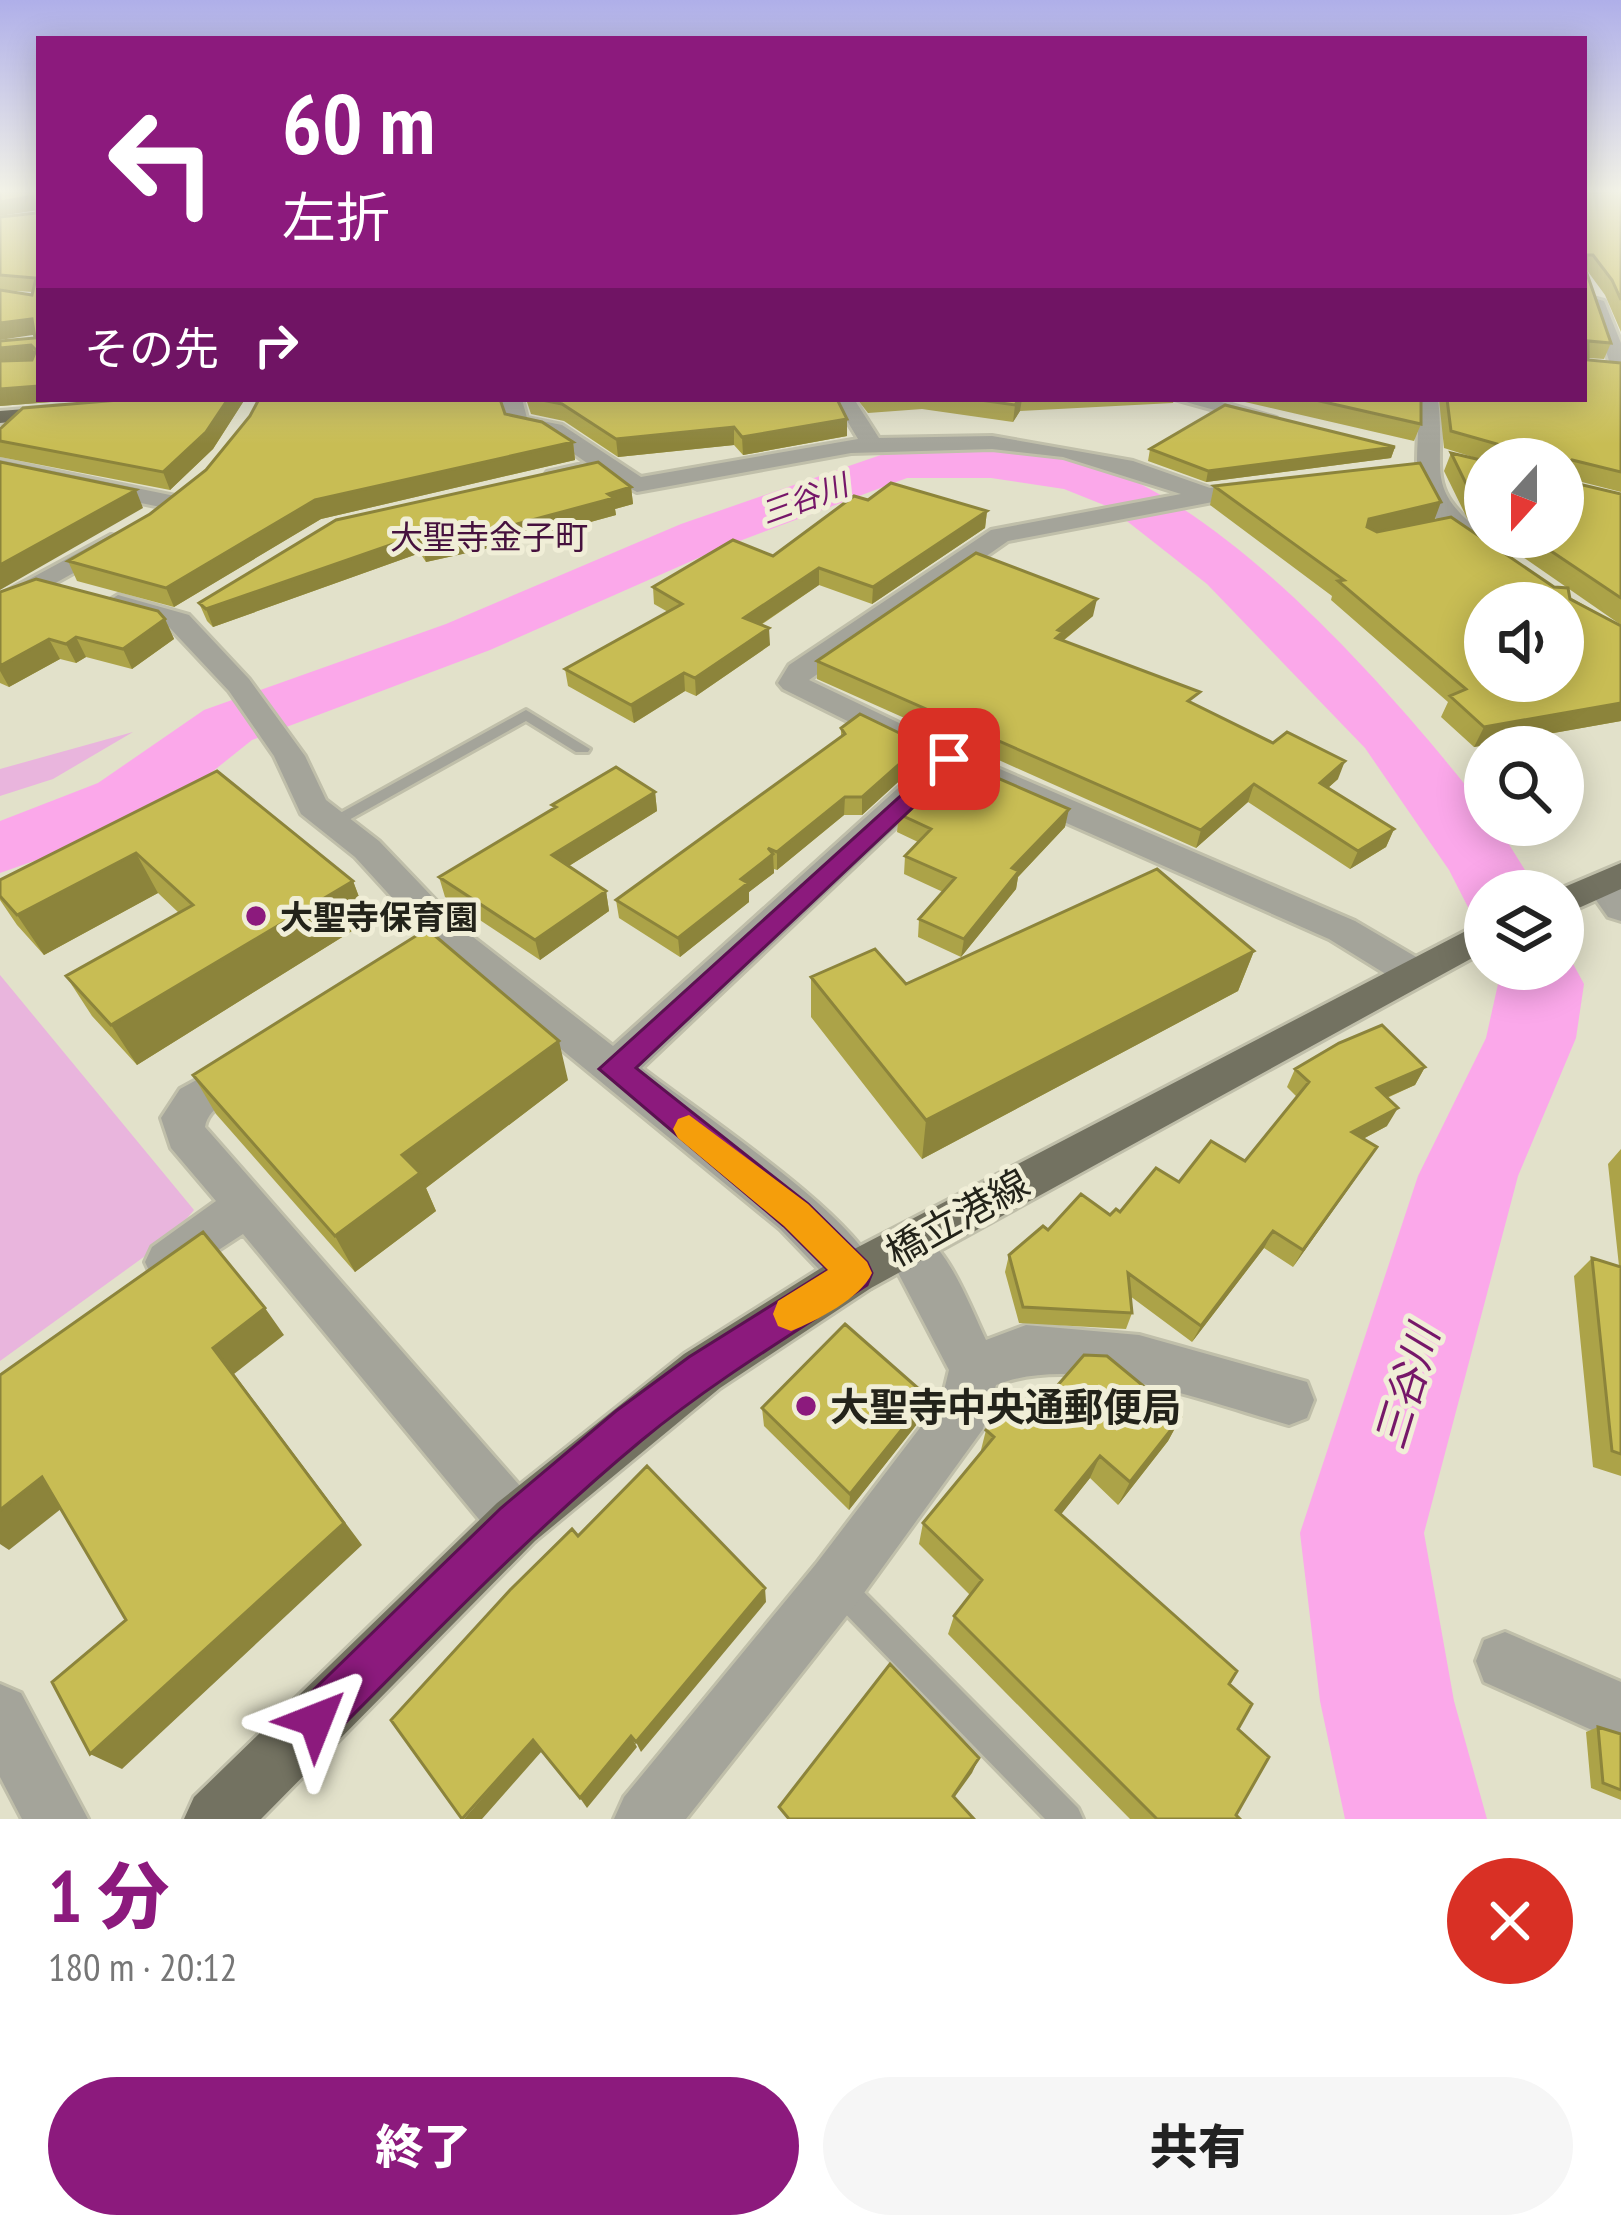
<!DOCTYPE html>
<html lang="ja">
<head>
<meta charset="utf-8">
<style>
  :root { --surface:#fff; --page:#f6f6f6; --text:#222; --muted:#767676; --accent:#8c1a7d }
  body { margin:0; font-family:"PT Sans Narrow","Noto Sans JP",sans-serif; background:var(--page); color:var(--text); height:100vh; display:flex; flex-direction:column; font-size:45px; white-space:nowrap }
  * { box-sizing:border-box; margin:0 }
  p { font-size:39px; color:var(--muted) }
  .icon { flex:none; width:66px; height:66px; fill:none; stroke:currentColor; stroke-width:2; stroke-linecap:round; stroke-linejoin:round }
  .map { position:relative; height:1819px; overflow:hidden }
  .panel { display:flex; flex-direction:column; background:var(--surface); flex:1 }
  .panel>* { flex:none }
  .top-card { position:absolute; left:36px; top:36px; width:1551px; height:366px; border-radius:0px; box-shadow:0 6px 30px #0003; background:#8c1a7d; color:#fff; overflow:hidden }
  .needle { width:78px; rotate:201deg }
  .fabs { position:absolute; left:1464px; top:438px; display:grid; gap:24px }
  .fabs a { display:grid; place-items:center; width:120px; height:120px; border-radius:50%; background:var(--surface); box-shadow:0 6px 30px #0003; font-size:60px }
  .pin { position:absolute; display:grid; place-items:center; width:102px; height:102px; color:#fff; margin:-51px; border-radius:24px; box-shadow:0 6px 18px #0006 }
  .me { position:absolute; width:132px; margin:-66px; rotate:45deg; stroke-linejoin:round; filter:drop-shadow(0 0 9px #0008) }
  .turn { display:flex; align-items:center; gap:42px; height:252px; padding:0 48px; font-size:54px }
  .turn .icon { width:156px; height:156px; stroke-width:2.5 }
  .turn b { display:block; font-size:84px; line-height:102px }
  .then { display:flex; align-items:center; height:114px; padding:0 48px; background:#0003; gap:24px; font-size:45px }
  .round { display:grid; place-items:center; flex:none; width:126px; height:126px; border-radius:63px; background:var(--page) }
  .summary { display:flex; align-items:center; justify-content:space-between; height:204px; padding:0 48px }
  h1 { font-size:72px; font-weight:800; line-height:90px; color:var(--accent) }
  .primary-button { display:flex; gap:24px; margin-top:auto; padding:24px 48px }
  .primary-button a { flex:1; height:138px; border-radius:72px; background:var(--accent); color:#fff; font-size:48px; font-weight:800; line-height:138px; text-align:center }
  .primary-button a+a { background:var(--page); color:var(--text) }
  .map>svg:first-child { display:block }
</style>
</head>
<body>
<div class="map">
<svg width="1621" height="1819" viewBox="0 0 1621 1819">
  <rect width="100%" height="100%" fill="#e2e1ca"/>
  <!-- green -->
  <path fill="#e9b5dd" d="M133,732L53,779L0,796V769Z
    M0,975L194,1210L170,1238L0,1361Z"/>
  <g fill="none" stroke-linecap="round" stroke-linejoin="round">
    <!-- river -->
    <path fill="#fba8ea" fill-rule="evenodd" d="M901,448C964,448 1031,445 1092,464C1230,506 1397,697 1485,810V825H1497L1538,891H1485V915L1470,911L1449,870L1365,748L1207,584L1109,507L1064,489L991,478H907L721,548L490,650L252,740L187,792L130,827L0,873V821L98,783L204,710L446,624L681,524Z
      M1564,947L1584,984L1576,1038L1518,1176L1424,1533L1454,1701L1487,1819H1345L1320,1701L1300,1533L1418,1176L1486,1038L1498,984L1491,969H1563Z"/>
    <defs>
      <path id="lane" d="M526,710L590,749L588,752H576L526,721L338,826H326L324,822Z
        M839,1573L849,1577L1078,1808L1083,1819H1045L829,1597L825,1587L829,1577Z"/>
      <path id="street" d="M1589,297L1604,301L1621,343V373L1611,367Z
        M502,399H522L527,418L562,425L641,477L858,439L834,399H854L879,438L992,436L1133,461L1210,488L1268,481L1272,486L1260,493L1008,541L809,680L960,752L1355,921L1423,961L1429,971L1423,981H1397L1329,939L953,773L642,1068C701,1114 850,1211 878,1273L871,1288L854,1295L837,1288L780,1229L438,948L355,857L301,814L274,756L229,691L169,627L105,603L118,595L189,615L249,679L305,756L326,800L379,841L464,930L613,1046L928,761L783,689L778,683L789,665L991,530L1181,494L1063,457L992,449L851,453L637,492L601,473L555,484L544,477L547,472L587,463L547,435L509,427Z
        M1175,399H1211L1276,418L1265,424Z
        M1418,399H1438C1447,475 1420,486 1490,539V549C1474,553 1468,546 1456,537C1400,494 1422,458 1418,399Z
        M0,460L175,496L187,503L175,510L0,474Z
        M111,535L120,537V547L0,614V595Z
        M1604,874L1621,883V921L1608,917L1586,886Z
        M244,1054L258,1058L264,1070C252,1095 209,1100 205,1127L535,1503L543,1522L535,1541L516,1549L497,1541L243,1234L168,1283L152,1277L145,1262L152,1247L216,1201L171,1148L161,1118L180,1089Z
        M907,1225C947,1240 968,1303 986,1340L1026,1325L1139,1335L1307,1382L1314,1400L1307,1418L1289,1425C1206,1402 1079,1352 996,1385L983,1429L856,1604L686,1819H614L624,1797L816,1564L942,1399L949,1370L884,1246L891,1231Z
        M1505,1632L1621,1682V1743L1484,1682L1476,1661L1484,1640Z
        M0,1684L21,1693L88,1819H22L0,1777Z"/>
      <path id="primary" d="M1621,863V889L1563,915V891H1555Z
        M1485,921V951L871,1288L720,1388L535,1541L261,1819H184L194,1797L497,1503L684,1354L837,1258Z"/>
      <path id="highway" d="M62,406L69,408V416L0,423V411Z"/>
    </defs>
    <!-- lane casing -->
    <use href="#lane" stroke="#c0bfaa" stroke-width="6"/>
    <!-- street casing -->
    <use href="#street" stroke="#c0bfaa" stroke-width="6"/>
    <!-- primary casing -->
    <use href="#primary" stroke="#c0bfaa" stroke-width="6"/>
    <!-- highway casing -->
    <use href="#highway" stroke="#c0bfaa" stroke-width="6"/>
    <!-- lane -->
    <use href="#lane" fill="#a4a49a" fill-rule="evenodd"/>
    <!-- street -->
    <use href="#street" fill="#a4a49a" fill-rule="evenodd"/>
    <!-- primary -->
    <use href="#primary" fill="#737261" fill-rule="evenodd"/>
    <!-- highway -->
    <use href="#highway" fill="#62604d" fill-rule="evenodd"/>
  </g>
  <!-- wall -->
  <path fill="#aca348" d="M39,189V399H89L0,406V341L35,338L33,292L0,290V217L37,213Z
    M1584,189L1590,193L1621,190V332L1605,295L1586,269L1611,343L1604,359L1588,358V360L1621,363V492L1570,479V482L1621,494V625L1494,537H1563V459H1485V461L1444,448L1439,399H1584Z
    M131,399H245L213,449L170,490L0,457V429Z
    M526,399H837L847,419V436L743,455L734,445L618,457L564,421L531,414Z
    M857,399H1174L1173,403L1020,411L1013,422L922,409L868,413Z
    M1246,399H1421V424L1414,441L1245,402Z
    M505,414L573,442L575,460L321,519L174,607L77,581L68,561L150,514L206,470L250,416Z
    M1395,447L1391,458L1206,482L1148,461L1150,449Z
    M1451,453L1485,461V531L1467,518L1444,471Z
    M1214,486L1434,520L1621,626V721L1474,747L1441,717L1448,702L1331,600L1332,596L1210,505Z
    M631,487L633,504L615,509L616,515L521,541L426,562L420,553L213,627L207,621L199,603L336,520Z
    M868,500L987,511L985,528L872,604L819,585L761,625L770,645L696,696L685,691L634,723L568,686L565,669L668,612L654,604L653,587L773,556Z
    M0,592L165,619L174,639L132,669L86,657L76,663L60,659L9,687L0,683Z
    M1093,616L1063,641L1196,705L1338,779L1328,788L1394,829L1386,847L1350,869L1248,802L1196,848L817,679V661Z
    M841,728L922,744L920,762L862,815H844L777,870L774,869V873L749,892V902L680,957L619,918L616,900L841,737Z
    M217,771L353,881L368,921L137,1065L92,1016L66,976L179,913L158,893L44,955L17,925L0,900V880Z
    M655,792L657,811L569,866L606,891L609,911L540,960L445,897L439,877L553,809L552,805Z
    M899,814L1065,827L1018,877L1016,889L961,957L918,937L919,919L943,892L904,874L905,856L918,842L897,832Z
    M1254,951L1238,991L922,1159L811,1017V977L906,984Z
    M1425,1067L1415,1085L1387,1098V1126L1363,1139L1377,1147L1293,1267L1264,1248L1192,1342L1130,1296L1132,1313L1126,1329L1019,1323L1005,1272L1009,1255L1048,1230L1120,1212L1179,1182L1245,1161L1297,1097L1287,1087L1295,1069Z
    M193,1075L568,1080L426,1188L436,1211L355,1272L216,1114Z
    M1621,1149V1476L1593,1467L1574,1276L1592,1258L1619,1266L1608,1164Z
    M762,1408L925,1414L849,1510L764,1426Z
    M1030,1417H1181L1168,1441L1118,1505L1090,1478L1061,1514L1229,1684L1238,1729L1236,1815L1240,1819H1130L948,1634L954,1616L970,1595L919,1544L923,1523L980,1454L986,1430Z
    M1598,1727L1621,1734V1800L1591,1788L1586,1732Z"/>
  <!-- shaded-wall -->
  <path fill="#8c843b" d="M33,196L39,210L0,216V202Z
    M32,319L39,334L0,340V323Z
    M31,345L39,362L0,364V348Z
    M39,386V399H89L0,406V389Z
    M228,399H245L213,449L170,490L163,472Z
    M1019,399H1022L1020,411L1013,422L1015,405Z
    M847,419V436L743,455L742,437Z
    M734,427V445L618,457L616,439Z
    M573,442L575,460L321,519L174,607L166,588L315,500Z
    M1395,447L1391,458L1206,482L1208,471Z
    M631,487L633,504L615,509L616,515L521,541L426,562L422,545Z
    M136,490L143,508L0,590V565Z
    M1441,502L1434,521L1362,538L1369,519Z
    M987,511L985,528L872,604L873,587Z
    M416,536L420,553L213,627L206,609Z
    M819,568V585L745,635L744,618Z
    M1097,599L1093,616L1061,642L1053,655L1058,630Z
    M165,619L174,639L132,669L123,649Z
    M769,628L770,645L696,696L695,678Z
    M76,637L86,657L76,663L66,644Z
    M49,639L60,659L9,687L0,671V666Z
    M684,673L685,691L634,723L631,705Z
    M1621,703V721L1474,747L1484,727Z
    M922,744L920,762L862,815V797Z
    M1345,761L1338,779L1313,801L1320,783Z
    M1254,784L1248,802L1196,848L1201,830Z
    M655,792L657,811L556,874L552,855Z
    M845,797L844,815L777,870V852Z
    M1069,809L1065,827L1018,877L1016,889L961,957L964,939L1012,868Z
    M1394,829L1386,847L1350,869L1358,851Z
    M136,853L158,893L44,955L17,915Z
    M773,854L774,873L749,892V902L680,957L678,938L741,879Z
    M353,881L368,921L137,1065L111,1025Z
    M606,891L609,911L540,960L535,940Z
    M1254,951L1238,991L922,1159L926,1120Z
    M559,1041L568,1080L426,1188L436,1211L355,1272L335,1236L402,1155Z
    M1425,1067L1415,1085L1367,1106L1377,1088Z
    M1398,1108L1387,1126L1342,1150L1352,1132Z
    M1377,1147L1366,1164L1293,1267L1303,1250Z
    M1273,1231L1264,1248L1192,1342L1201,1326Z
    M265,1308L284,1335L234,1374L362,1545L122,1769L90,1754L213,1348Z
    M928,1397L925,1414L849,1510L850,1494Z
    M1181,1417L1168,1441L1118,1505L1130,1482Z
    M1100,1456L1090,1478L1047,1532L1056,1510Z
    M42,1477L71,1501L9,1550L0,1544V1510Z
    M765,1588L766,1602L641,1752L636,1742Z
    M631,1736L637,1747L587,1808L580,1798Z
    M533,1740L542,1751L482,1819H464Z
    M979,1758L972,1773L946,1809L953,1796Z"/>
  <!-- building -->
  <path fill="#c8bd54" stroke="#8c843b" stroke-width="3" fill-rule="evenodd" d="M0,189H39V386L0,389V361L32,360L36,350L31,345L0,348V341L35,338L32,319L0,323V290L32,295L36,278L0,275V217L37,213L33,196L0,202Z
    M1584,189H1588L1590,193L1621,190V300L1612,280L1593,255H1587L1586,271L1611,343L1588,341V360L1621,363V472L1572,460L1567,464L1570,482L1621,494V598L1530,537H1563V459H1492L1497,444L1451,431L1447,399H1584Z
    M131,399H228L206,432L163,472L0,441V429L23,408Z
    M259,399H500L505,414L542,422L573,442L315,500L166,588L68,561L150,514L206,470L250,416Z
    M537,399H837L847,419L742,437L734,427L616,439L562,404Z
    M973,399H1019L1015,405Z
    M1311,399H1421V424Z
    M1225,405L1395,447L1208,471L1150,449Z
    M1451,453L1485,461V507L1474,500Z
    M0,462L136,490L0,565Z
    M598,462L631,487L608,494L614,498L517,524L422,545L416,536L206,609L199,603L336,520Z
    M1420,463L1441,502L1369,519L1367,527L1377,532L1451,517L1554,587L1568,588L1570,599L1621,626V703L1484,727L1450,696L1466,689L1338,581L1344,580L1214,486ZM1485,603H1563V681H1485Z
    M891,483L987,511L873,587L819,568L744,618L769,628L695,678L684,673L631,705L565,669L682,604L653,587L733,540L773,556L854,496L868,500Z
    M976,553L1097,599L1058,630L1063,632L1056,638L1200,692L1188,701L1273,743L1287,732L1345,761L1320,783L1394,829L1358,851L1254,784L1201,830L817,661Z
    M36,579L158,611L165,619L123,649L76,637L66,644L49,639L0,666V592Z
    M860,714L922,744L862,797H845L777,852L768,848L773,854L741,879L748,883L678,938L616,900L845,734L841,728Z
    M956,760L1069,809L1012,868L1019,871L964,939L919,919L955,878L905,856L931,829L899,814Z
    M616,767L655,792L552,855L606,891L535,940L439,877L556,807L552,805Z
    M217,771L353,881L111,1025L66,976L193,905L136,853L17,915L0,896V880Z
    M1157,869L1254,951L926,1120L811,977L875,949L906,984Z
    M427,929L559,1041L402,1155L420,1173L335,1236L193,1075Z
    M1382,1025L1425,1067L1377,1088L1398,1108L1352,1132L1377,1147L1303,1250L1273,1231L1201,1326L1128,1273L1132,1313L1023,1307L1009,1255L1043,1226L1048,1230L1081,1194L1110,1215L1116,1209L1120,1212L1156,1168L1179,1182L1211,1141L1245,1161L1309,1082L1295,1069L1339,1043Z
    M203,1232L265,1308L213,1348L344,1523L90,1754L52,1682L126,1620L42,1477L0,1510V1375Z
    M1592,1258L1621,1267V1454L1612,1451Z
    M845,1324L928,1397L850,1494L762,1408Z
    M1084,1355L1107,1356L1181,1417L1130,1482L1100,1456L1056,1510L1237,1671L1229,1684L1252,1704L1238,1729L1269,1757L1236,1815L1240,1819H1157L954,1616L982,1580L923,1523L994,1437L986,1430L1012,1401L1030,1417Z
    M647,1466L765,1588L636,1742L631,1736L580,1798L533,1740L462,1819L391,1720L510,1590L572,1529L578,1536Z
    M890,1664L979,1758L953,1796L974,1819H789L779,1807Z
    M1598,1727L1621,1734V1790L1603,1783Z"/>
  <!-- sky -->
  <linearGradient id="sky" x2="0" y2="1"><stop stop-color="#afafe9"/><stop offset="0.43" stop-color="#f2f2e7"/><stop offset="1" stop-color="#f2f2e7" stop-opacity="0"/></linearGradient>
  <rect width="1621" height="444" fill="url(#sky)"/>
  <!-- route -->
  <path fill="#8c1a7d" stroke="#5b1151" stroke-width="3" d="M949,752L958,754V765L636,1068L808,1204L867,1262L872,1273L867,1285C791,1335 712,1382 642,1440C531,1532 433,1635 332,1736L316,1743L299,1736L293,1720L299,1704L501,1508L616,1411L689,1357L828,1270L784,1226L599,1069Z"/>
  <!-- slow -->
  <path fill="#f59e0b" d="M689,1115L808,1204L867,1262L872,1273C861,1298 816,1321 791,1331L778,1326L773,1314L778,1301L828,1270L784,1226L678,1138L673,1129L678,1119Z"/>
  <!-- markers -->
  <g fill="#8c1a7d" stroke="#f0eed7" stroke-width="4.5">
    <circle cx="256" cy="916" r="12"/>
    <circle cx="806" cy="1406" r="12"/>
  </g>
  <g text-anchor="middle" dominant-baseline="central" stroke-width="10" stroke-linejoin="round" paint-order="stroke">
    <!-- far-water labels -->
    <g font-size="30" font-style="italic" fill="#761769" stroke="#f0eed7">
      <text transform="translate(804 498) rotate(-20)">三谷川</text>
    </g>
    <!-- far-quarter labels -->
    <g font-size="33" fill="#46113e" stroke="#f0eed7">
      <text x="489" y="536">大聖寺金子町</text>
    </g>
    <!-- poi labels -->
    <g font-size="33" font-weight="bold" fill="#23231a" stroke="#f0eed7" text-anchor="start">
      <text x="280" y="916">大聖寺保育園</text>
    </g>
    <!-- near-street labels -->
    <g font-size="39" fill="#23231a" stroke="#f0eed7">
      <text transform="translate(957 1217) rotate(-29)">橋立港線</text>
    </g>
    <!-- near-poi labels -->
    <g font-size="39" font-weight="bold" fill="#23231a" stroke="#f0eed7" text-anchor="start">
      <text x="830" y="1406">大聖寺中央通郵便局</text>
    </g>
    <!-- near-water labels -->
    <g font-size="42" font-style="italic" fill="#761769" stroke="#f0eed7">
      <text transform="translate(1406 1387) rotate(-73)">三谷川</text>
    </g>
  </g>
</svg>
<div class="fabs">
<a><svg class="needle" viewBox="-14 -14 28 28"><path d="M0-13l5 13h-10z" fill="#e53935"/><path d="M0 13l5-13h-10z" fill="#767676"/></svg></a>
<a><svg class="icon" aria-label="sound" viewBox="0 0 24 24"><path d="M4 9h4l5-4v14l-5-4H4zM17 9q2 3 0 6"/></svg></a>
<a><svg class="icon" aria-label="search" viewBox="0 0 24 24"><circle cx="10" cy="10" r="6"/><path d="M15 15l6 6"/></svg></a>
<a><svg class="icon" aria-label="layers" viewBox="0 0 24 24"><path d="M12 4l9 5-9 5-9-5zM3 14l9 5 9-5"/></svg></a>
</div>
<div class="pin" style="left:949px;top:759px;background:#d93025"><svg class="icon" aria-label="arrive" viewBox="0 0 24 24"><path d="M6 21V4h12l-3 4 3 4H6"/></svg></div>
<svg class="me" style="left:316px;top:1720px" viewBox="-20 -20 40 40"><path d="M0-17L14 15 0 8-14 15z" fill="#8c1a7d" stroke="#fff" stroke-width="4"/></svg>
<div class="top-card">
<div class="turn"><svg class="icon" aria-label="left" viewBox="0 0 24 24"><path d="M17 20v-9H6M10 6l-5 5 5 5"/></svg><div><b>60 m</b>左折</div></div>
<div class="then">その先<svg class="icon" aria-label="right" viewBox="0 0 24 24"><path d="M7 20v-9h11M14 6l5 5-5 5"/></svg></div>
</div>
</div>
<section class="panel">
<div class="summary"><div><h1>1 分</h1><p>180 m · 20:12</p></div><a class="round" style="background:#d93025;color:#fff"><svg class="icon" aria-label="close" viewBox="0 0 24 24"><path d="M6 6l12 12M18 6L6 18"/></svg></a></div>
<div class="primary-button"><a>終了</a><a>共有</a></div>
</section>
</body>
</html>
